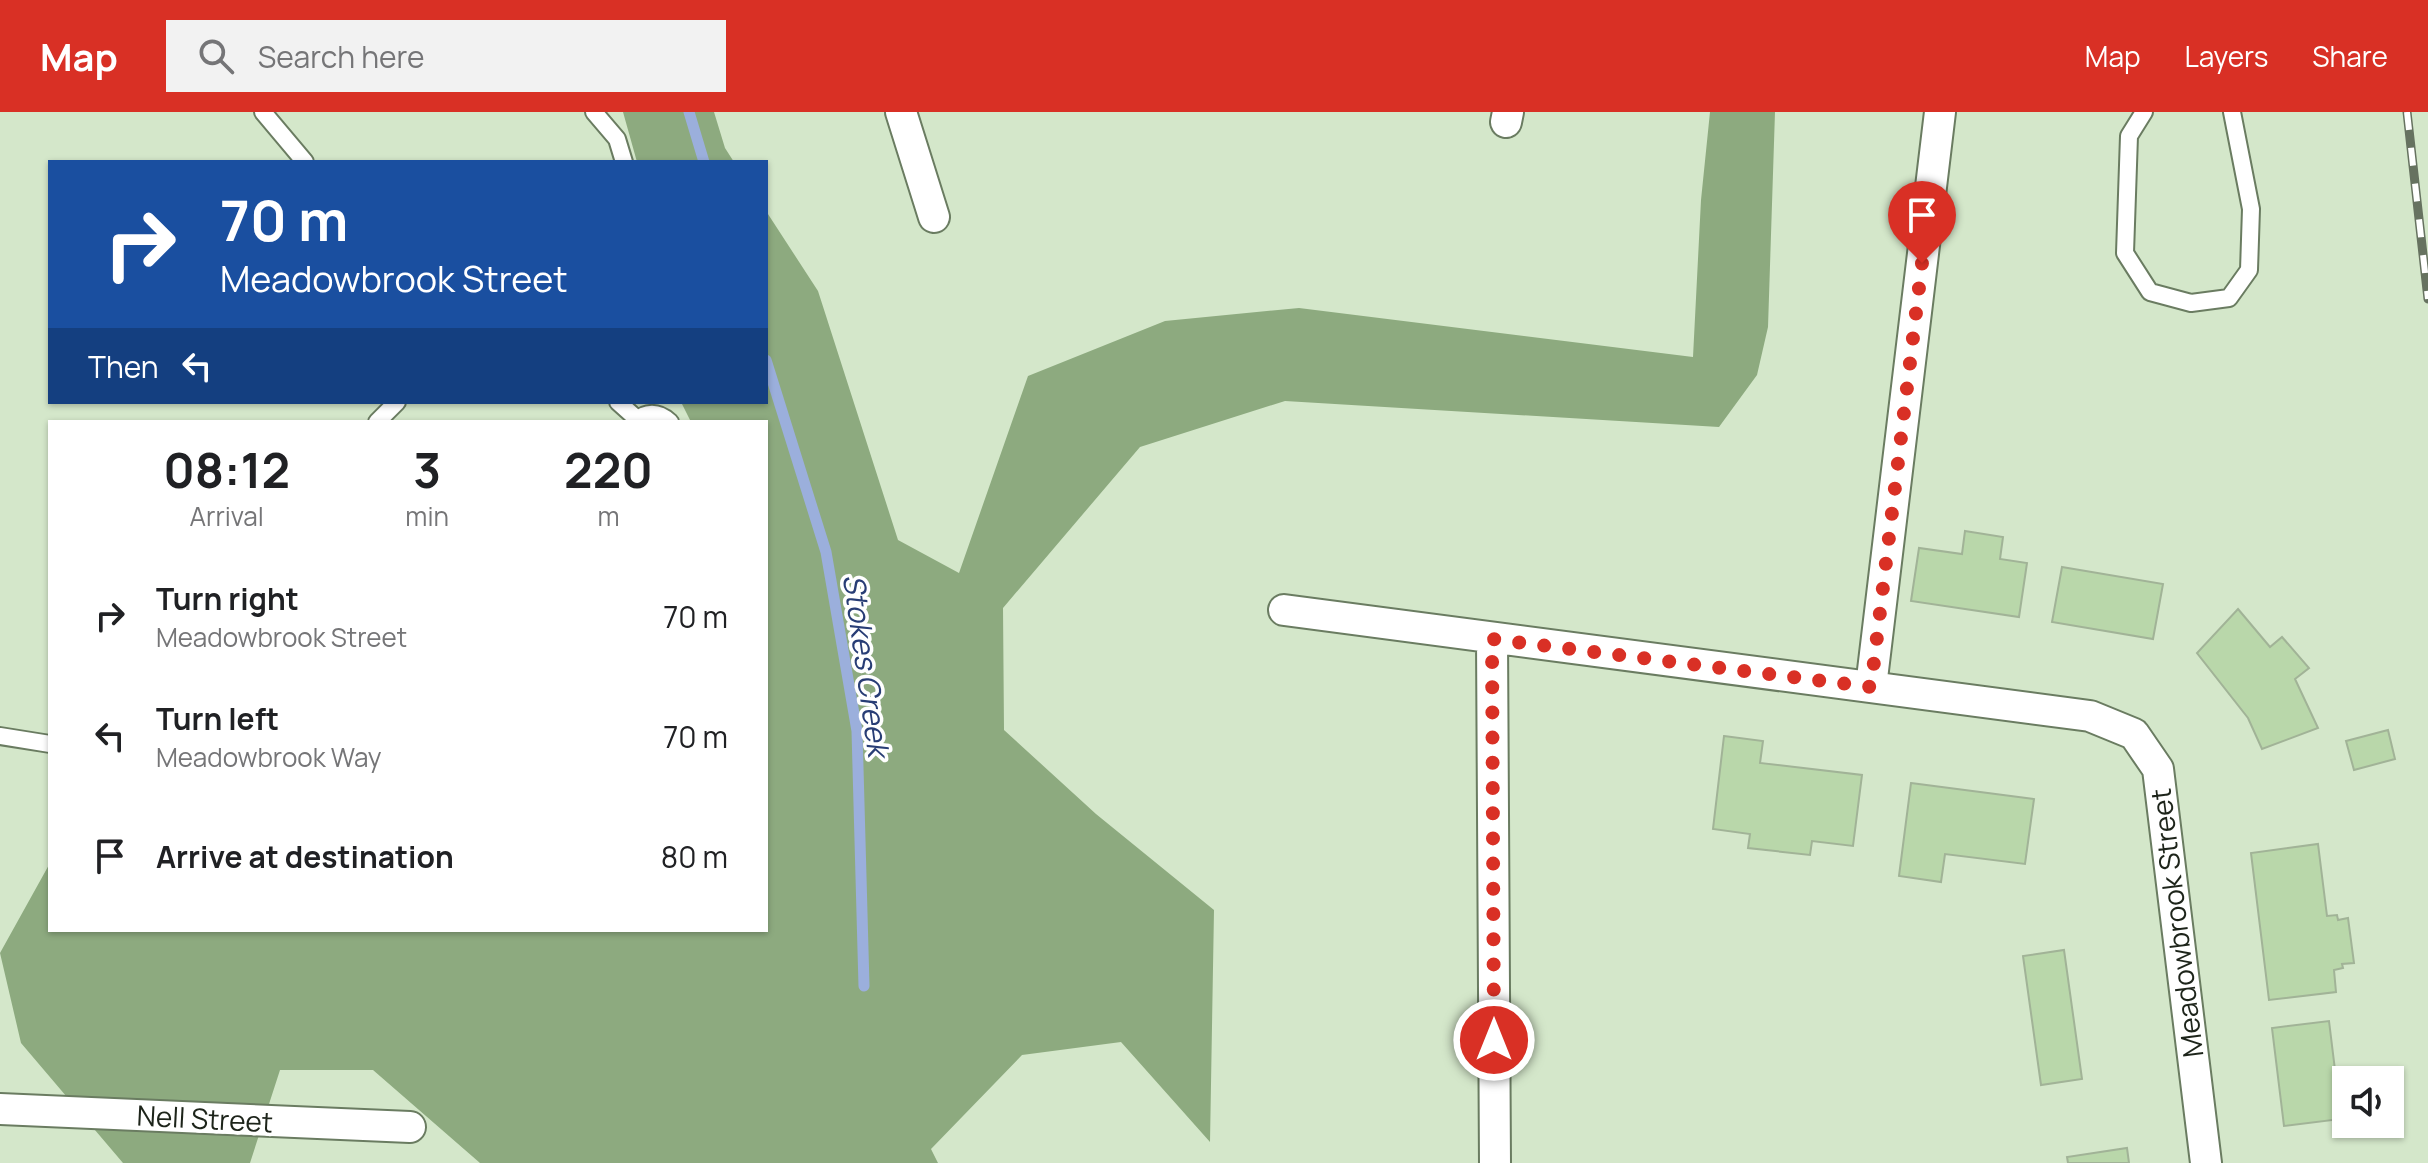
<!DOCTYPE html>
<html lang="en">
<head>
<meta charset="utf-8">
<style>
  :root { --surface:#fff; --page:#f2f2f2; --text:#202124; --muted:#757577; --accent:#d93025 }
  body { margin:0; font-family:Manrope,sans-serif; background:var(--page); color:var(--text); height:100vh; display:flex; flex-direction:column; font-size:30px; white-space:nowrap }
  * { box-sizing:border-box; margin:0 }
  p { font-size:26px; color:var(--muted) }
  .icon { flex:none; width:44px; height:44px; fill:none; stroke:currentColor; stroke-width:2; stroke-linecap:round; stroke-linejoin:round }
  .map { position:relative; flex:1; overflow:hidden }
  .side { position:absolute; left:48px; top:308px; width:720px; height:512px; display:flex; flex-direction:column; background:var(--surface); border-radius:0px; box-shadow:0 2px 6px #0004 }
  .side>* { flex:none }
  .top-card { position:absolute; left:48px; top:48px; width:720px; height:244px; border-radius:0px; box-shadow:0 2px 6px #0004; background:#1a4fa0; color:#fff; overflow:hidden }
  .buttons { position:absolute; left:2332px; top:954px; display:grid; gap:16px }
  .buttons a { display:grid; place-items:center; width:72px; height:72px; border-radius:0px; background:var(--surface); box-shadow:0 2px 6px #0004; font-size:40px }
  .pin { position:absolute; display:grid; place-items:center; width:68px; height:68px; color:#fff; margin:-82px -34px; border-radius:50% 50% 50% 0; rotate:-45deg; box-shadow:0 0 8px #0007 }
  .pin .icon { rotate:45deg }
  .me { position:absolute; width:88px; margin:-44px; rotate:0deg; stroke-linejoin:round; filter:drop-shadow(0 0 6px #0008) }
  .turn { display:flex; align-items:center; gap:28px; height:168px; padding:0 40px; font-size:36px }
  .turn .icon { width:104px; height:104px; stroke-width:2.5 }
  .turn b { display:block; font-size:56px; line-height:68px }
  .then { display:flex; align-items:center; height:76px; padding:0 40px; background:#0003; gap:16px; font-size:30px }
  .eta { display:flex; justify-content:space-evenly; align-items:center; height:136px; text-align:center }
  .eta b { font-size:48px; font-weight:700; line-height:56px }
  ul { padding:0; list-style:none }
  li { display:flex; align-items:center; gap:24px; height:120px; padding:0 40px }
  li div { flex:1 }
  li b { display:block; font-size:30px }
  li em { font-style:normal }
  header { display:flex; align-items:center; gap:48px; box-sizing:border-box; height:112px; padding:0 40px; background:var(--accent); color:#fff }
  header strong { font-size:38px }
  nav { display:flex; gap:44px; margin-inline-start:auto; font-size:28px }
  .search { width:560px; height:72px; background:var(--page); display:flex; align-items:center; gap:20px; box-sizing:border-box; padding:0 28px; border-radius:0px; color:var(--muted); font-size:30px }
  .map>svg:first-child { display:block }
</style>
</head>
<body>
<header>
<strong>Map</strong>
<div class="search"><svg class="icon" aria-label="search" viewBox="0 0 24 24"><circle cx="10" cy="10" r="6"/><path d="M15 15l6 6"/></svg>Search here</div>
<nav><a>Map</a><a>Layers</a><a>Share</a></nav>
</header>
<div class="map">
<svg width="2428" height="1051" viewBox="0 0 2428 1051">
  <rect width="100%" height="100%" fill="#d4e7ca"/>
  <!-- forest -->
  <path fill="#8daa7f" d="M623,0H714L725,36L734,50H637Z
    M1710,0H1775L1768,215L1757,263L1719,315L1285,289L1140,335L1003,496L1004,618L1096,702L1214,798L1210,1030L1121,930L1022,943L931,1037L938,1051H480L373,958H280L250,1051H123L21,931L0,841L50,751V818H766V310H691L681,290H766V99L818,179L898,428L959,461L1028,264L1165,209L1299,196L1693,245L1701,88Z"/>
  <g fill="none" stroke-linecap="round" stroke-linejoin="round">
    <!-- stream -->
    <path stroke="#9bafdc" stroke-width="11" d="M689,0L704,50
      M766,248L826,440L857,619L864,874"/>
  </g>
  <!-- building -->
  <path fill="#b9d7aa" stroke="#a1b397" stroke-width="2" d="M1965,419L2003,425L2000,447L2027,451L2019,505L1911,489L1919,436L1962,442Z
    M2062,455L2163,472L2153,527L2052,510Z
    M2238,497L2270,535L2282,525L2309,556L2295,567L2318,616L2262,637L2248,606L2197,541Z
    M2388,618L2395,647L2354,658L2346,629Z
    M1724,624L1763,629L1760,651L1862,663L1853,734L1812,729L1810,743L1748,736L1750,722L1713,717Z
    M1911,671L2034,687L2025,752L1945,742L1941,770L1899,764Z
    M2318,732L2327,804L2337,803L2338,808L2348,806L2354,851L2342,852L2343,856L2334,858L2336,880L2269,888L2251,741Z
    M2064,838L2082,967L2041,973L2023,844Z
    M2329,909L2341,1007L2284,1014L2272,916Z
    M2127,1036L2129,1051H2068L2067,1045Z"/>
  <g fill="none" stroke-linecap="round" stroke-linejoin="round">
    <defs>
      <path id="lane" d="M263,0L305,50
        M594,0L617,27L624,50
        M2144,0L2129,24L2125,141L2150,180L2191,191L2229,186L2249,158L2251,97L2232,0
        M618,290L637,307
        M377,310L397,290
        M634,310C646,299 658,299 670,310
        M0,624L50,632"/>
      <path id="street" d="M901,0L934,105
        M1506,10L1508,0
        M1284,498L2090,604L2134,622L2158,657L2206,1051
        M1492,527L1495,1051
        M1871,575L1940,0
        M0,997L410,1015"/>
    </defs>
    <!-- lane casing -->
    <use href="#lane" stroke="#6a7c61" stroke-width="20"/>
    <!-- street casing -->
    <use href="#street" stroke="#6a7c61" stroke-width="34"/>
    <!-- lane -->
    <use href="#lane" stroke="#fff" stroke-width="16"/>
    <!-- street -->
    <use href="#street" stroke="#fff" stroke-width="30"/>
    <defs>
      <path id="rail" d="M2407,0L2428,187"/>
    </defs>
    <!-- rail casing -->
    <use href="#rail" stroke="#667260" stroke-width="9"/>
    <!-- rail -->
    <use href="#rail" stroke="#fff" stroke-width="6" stroke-dasharray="18" stroke-linecap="butt"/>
  </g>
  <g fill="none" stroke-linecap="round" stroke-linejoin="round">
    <!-- route -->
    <path stroke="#d93025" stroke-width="14" stroke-dasharray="0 25.2" d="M1494,928L1492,527L1871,575L1922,151"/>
  </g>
  <g text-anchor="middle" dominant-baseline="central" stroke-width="7" stroke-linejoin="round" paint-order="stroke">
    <!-- street labels -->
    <g font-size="28" fill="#1d241a" stroke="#fff">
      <text transform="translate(2176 811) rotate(-97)">Meadowbrook Street</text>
      <text transform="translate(205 1006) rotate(3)">Nell Street</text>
    </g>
    <!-- water labels -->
    <g font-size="30" font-style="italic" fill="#283d75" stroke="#fff">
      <text transform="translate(867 553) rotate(82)">Stokes Creek</text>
    </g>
  </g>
</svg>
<div class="buttons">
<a><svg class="icon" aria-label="sound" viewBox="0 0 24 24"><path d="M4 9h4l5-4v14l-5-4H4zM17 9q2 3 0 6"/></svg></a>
</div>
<div class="pin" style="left:1922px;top:151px;background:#d93025"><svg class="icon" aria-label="arrive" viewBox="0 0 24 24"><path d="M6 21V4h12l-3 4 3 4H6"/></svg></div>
<svg class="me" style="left:1494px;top:928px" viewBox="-20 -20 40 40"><circle r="17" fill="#d93025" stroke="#fff" stroke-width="3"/><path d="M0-11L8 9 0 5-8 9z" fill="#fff"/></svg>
<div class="top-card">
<div class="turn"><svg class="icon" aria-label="right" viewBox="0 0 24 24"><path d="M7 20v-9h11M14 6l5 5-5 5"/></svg><div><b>70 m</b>Meadowbrook Street</div></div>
<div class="then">Then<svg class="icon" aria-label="left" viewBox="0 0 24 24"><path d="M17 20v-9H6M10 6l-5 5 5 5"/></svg></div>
</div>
<section class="side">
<div class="eta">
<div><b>08:12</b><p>Arrival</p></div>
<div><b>3</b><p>min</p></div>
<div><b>220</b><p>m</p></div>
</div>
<ul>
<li><svg class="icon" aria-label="right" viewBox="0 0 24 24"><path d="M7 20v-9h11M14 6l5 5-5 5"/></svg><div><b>Turn right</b><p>Meadowbrook Street</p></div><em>70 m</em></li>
<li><svg class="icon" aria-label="left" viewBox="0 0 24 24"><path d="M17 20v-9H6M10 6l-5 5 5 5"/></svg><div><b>Turn left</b><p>Meadowbrook Way</p></div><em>70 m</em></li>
<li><svg class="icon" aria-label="arrive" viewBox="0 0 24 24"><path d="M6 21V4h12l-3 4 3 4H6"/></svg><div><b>Arrive at destination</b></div><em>80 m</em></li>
</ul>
</section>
</div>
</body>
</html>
